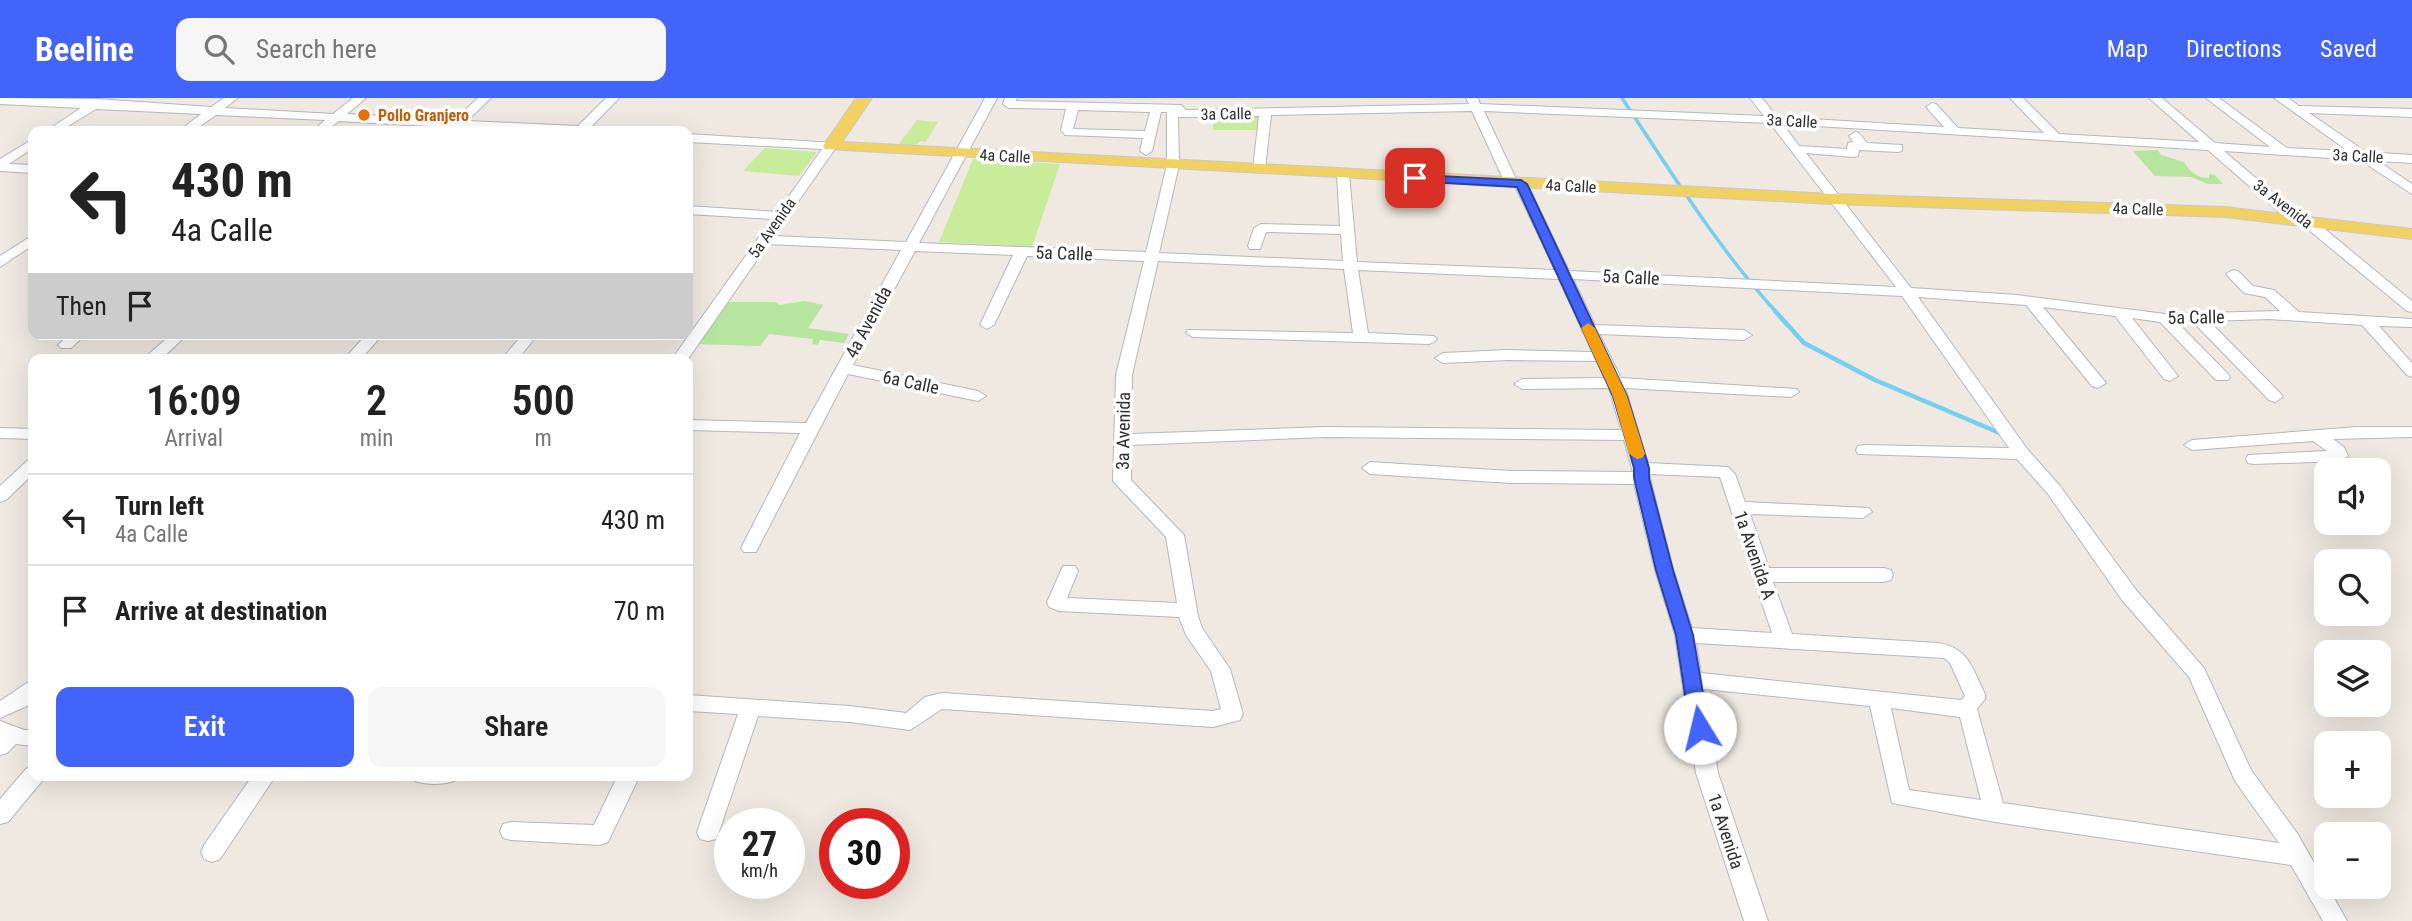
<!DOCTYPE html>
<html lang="en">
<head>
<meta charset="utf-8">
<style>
  :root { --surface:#fff; --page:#f6f6f6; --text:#222; --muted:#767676; --line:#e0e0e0; --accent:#4264fb }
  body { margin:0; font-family:"Roboto Condensed",sans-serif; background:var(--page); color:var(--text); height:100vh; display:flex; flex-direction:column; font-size:26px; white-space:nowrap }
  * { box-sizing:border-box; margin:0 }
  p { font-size:23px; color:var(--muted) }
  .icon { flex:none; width:38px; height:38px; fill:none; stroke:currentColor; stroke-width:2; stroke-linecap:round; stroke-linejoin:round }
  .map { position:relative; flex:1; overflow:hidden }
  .side { position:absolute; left:28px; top:256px; width:665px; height:427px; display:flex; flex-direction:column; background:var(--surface); border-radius:14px; box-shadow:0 7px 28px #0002 }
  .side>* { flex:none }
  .banner { position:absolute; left:28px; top:28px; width:665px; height:214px; border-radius:14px; box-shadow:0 7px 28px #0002; background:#fff; color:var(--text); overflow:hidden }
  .controls { position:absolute; left:2314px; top:360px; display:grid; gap:14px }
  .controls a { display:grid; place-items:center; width:77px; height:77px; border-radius:14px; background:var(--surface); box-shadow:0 7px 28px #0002; font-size:35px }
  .speed { position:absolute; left:714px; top:710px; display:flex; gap:14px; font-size:35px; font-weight:700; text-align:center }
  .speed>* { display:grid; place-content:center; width:91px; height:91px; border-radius:50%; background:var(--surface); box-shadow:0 7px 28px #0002; line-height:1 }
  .speed small { font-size:18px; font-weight:400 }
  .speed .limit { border:10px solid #d22; background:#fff; color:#111 }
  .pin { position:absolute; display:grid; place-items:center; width:60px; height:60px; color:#fff; margin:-30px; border-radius:14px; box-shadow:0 4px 10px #0006 }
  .me { position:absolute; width:77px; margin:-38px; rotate:351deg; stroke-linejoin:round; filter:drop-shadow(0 0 5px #0008) }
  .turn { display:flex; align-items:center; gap:24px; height:147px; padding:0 28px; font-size:32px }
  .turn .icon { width:91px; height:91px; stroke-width:2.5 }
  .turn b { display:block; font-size:49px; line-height:60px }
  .then { display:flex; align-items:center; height:66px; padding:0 28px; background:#0003; gap:14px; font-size:26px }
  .eta { display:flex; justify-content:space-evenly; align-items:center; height:119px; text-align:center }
  .eta b { font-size:42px; font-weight:600; line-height:49px }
  .primary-button { display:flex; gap:14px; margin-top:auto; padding:14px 28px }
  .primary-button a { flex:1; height:80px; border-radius:14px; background:var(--accent); color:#fff; font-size:28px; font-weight:600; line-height:80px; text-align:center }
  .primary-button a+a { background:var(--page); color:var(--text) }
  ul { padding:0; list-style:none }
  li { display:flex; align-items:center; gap:21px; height:91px; padding:0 28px; border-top:2px solid var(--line) }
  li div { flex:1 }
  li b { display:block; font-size:26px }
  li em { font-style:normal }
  header { display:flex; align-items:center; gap:42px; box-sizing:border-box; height:98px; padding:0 35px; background:var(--accent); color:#fff }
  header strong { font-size:33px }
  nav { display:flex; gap:38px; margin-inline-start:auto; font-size:24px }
  .search { width:490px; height:63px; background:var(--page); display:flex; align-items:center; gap:18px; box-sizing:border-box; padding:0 24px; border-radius:14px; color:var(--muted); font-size:26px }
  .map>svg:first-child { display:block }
</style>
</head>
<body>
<header>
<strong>Beeline</strong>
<div class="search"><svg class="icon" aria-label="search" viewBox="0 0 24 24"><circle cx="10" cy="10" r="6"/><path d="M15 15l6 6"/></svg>Search here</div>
<nav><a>Map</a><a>Directions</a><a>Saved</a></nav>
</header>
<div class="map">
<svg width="2412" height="823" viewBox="0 0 2412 823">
  <rect width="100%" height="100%" fill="#efe9e1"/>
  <!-- green -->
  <path fill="#b6e59e" d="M2158,52L2161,57L2184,64C2190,74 2197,80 2209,80V76L2215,77L2223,86H2208L2191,79L2155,78L2133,53Z
    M805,203L823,207L808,230L849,236L844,245L820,242L818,247L812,246L813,241L769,236L760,248L695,246L724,204H775L780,207Z"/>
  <!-- pitch -->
  <path fill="#c9ec9a" d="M1213,17H1261L1262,32H1213Z
    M917,22L938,24L926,44L920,43L914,49L898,47Z
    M765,50L817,54L799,78L743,73Z
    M973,61L1060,66L1032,149L939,144Z"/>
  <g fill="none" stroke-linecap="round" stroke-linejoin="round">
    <!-- stream-far1 -->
    <path stroke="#75cff0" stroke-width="3.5" d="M1622,0C1671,74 1717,149 1777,215"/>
    <!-- stream -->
    <path stroke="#75cff0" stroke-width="4.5" d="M1775,213L1804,245L1875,282L2002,336"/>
    <defs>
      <path id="minor" d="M0,0L97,1L211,9L224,0H238L225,10L333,16L353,0H366L347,16L454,22L478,0H491L467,23L578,28L606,0H619L591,29L601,33L459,30L453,33L447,29L339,23L326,33H313L325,22L216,17L193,33H179L201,16L96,11L60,33H46L81,10L0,6Z
        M985,0H997L919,145L1146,154L1167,67V14H1161L1152,53L1146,57L1140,53L1143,40L1065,37L1061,32L1066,11L1009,10L1003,6L1005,0H1017L1016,3L1181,7L1186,12L1469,6L1466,0H1478L1480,6L1764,18L1750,0H1762L1777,19L1944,29L1926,9L1932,5L1936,6L1958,30L2044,35L2010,0H2023L2059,36L2199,44L2149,0H2162L2215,45L2270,49L2206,0H2219L2287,50L2348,53L2274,0H2288L2299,8L2412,11V19L2309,15L2366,54L2412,57V65L2378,63L2412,86V96L2360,62L2224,53L2291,110L2315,123L2412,203V214L2407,213L2305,129L2281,116L2208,52L1783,26L1799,48L1847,51L1848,45L1853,44L1849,38L1855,34L1859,35L1867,45L1902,47V53L1898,54L1859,52L1858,58L1854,59L1806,55L1911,190L2017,197L2165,216L2280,213L2265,199L2244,195L2226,176L2233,172L2238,173L2253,188L2274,192L2299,214L2412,221V229L2379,228L2412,265V279L2407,277L2362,227L2269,221L2209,223L2281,296L2283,299L2275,304L2269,302L2193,224H2177L2228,276L2230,279L2228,282H2216L2160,224L2132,220L2178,278L2170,283L2164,281L2115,218L2043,209L2106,285L2098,290L2092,288L2026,207L1918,199L2028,352L2060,388L2136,492L2204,570L2251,672L2297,735L2347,823H2323L2291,767L1995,724L1892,705L1870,608L1704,591L1718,675L1768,823H1744L1696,675L1675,537L1655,472L1634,386L1511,385L1370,376L1362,370L1370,364L1511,373L1633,374L1624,342L1325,339L1131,347V382L1184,437L1198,518L1202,530L1230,571L1243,616L1240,622L1213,629L942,611L910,632L850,624L758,618L719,734L716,741L708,743L700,741L697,734L738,616L688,613V597L850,608L906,615L925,599L942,595L1213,613L1221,611L1211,573L1186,537L1179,519L1059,513L1049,509L1047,504L1063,468H1075L1078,473L1067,500L1177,505L1166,439L1113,383L1116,277L1144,163L1027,158L994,227L987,231L980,227L1013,157L915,153L853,267L978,293L986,298L978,303L848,276L756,454H744L741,450L800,335L688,332V322L806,325L901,152L768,146L688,261H672L772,121L688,116V108L778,114L822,51L688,44V36L835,45L837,48L774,138L906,144ZM1078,12L1150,14L1145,33L1073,31ZM1472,13L1505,85L1506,88H1515L1555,172L1357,164L1349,76L1343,72L1337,76L1340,128L1261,126L1254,130L1248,148L1250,151H1260L1266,134L1341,136L1343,163L1159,155L1179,67L1178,19L1259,18L1253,71L1259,75L1265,71L1271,17ZM1484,13L1770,25L1896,189L1569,173L1527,86L1526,83H1517ZM1158,163L1344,171L1353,235L1188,232L1186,235L1193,239L1429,246L1434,244L1437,241L1434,238L1368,235L1358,172L1559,181L1593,254L1508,252L1443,255L1435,260L1443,265L1508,262L1597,263L1605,280L1522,281L1514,286L1522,291L1609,290L1621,332L1325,329L1131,336L1132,277ZM1573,181L1902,198L2009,350L1864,347L1858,348L1856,352L1858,356L2017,361L2048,396L2122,502L2189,579L2235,683L2279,745L2003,705L1977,611L1985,601V596C1972,570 1969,550 1938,545L1792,536L1773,484H1884L1891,482L1893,477L1891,472L1884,470H1769L1750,416L1863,420L1872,414L1869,410L1745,404L1735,376L1728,369L1648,365L1625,290L1791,299L1799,294L1797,291L1621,280L1599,236L1744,242L1752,237L1744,232L1595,227ZM1649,376L1720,379L1772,535L1692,530L1673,472ZM1696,545L1944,560L1950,565L1965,598L1961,602L1701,575ZM1891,610L1960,619L1981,702L1909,692Z
        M33,41V50L9,66L33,67V75L0,73V61Z
        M33,137V147L0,169V158Z
        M70,236H86L71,250H61L58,247Z
        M172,236H188L161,261H143Z
        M367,236H383L361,261H344Z
        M523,236H538L518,261H502Z
        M2357,329H2412V339L2333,341L2344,349L2348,358L2340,363L2254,366L2248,365L2246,361L2248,357L2327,353L2313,343L2192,352L2184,347L2192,342Z
        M0,330L33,331V341L0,340Z
        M33,361V376L6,402L0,404V388L27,363Z
        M33,581V601L27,608L0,620V603Z
        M0,623L24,632H33V648L16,646L7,655L0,657Z
        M33,668V677H45L42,683L8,724L0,726V701L26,671Z
        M253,677H276L220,761L212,764L204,761L201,754L204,747Z
        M412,677H457L454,683C442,687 427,687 415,683Z
        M618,677H640L608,744L600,747L511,742L503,740L500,733L503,726L511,724L594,727Z"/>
      <path id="major" d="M856,0H872L842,44L1832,96L2225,109L2412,131V141L2225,119L1832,106L825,51L823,48Z"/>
    </defs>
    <!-- minor casing -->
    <use href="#minor" stroke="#b4b7c1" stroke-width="2"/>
    <!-- major casing -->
    <use href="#major" stroke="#c9c9c9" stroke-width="2"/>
    <!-- minor -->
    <use href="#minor" fill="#fff" fill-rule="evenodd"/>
    <!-- major -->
    <use href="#major" fill="#f2d163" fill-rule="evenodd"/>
  </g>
  <!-- route -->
  <path fill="#4264fb" stroke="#2b41a3" stroke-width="2" d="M1415,77L1521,82L1527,86L1627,298L1649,370V380L1673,472L1693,537L1709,630L1706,635L1700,638L1693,635L1690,630L1676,537L1656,472L1634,380V370L1613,298L1517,89L1411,83V78Z"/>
  <!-- slow -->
  <path fill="#f59e0b" d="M1588,225L1595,230L1627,298L1645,356L1642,360L1637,361L1629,356L1613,298L1581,230Z"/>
  <!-- markers -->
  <circle fill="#e8710a" stroke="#fff" stroke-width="2.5" cx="364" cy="17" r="7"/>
  <g text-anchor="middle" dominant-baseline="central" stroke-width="7" stroke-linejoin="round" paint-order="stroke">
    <!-- far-street labels -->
    <g font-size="16" fill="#2e2e2e" stroke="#fff">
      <text transform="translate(1226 16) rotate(-1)">3a Calle</text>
      <text transform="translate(1792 23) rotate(3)">3a Calle</text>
      <text transform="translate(1005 58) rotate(3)">4a Calle</text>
      <text transform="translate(2358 58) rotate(3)">3a Calle</text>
      <text transform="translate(1571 88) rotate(3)">4a Calle</text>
      <text transform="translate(2283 106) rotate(37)">3a Avenida</text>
      <text transform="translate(2138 111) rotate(2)">4a Calle</text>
      <text transform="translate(772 130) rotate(-55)">5a Avenida</text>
    </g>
    <!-- far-food labels -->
    <g font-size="16" font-weight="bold" fill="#c56008" stroke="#fff" text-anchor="start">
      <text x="378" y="17">Pollo Granjero</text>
    </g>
    <!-- street labels -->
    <g font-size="18" fill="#2e2e2e" stroke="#fff">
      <text transform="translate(1064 155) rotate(2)">5a Calle</text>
      <text transform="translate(1631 179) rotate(3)">5a Calle</text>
      <text transform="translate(2196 219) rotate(-1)">5a Calle</text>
      <text transform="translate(868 224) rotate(-62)">4a Avenida</text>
      <text transform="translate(911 284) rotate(12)">6a Calle</text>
      <text transform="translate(1123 333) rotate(-89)">3a Avenida</text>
      <text transform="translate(1755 457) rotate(71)">1a Avenida A</text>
      <text transform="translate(1726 733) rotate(72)">1a Avenida</text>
    </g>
  </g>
</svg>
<div class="controls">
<a><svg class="icon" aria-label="sound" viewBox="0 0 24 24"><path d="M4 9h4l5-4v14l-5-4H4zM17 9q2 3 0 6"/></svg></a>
<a><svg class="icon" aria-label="search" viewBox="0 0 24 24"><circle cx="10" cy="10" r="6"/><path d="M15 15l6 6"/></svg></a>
<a><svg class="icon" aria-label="layers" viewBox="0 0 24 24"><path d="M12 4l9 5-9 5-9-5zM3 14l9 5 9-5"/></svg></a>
<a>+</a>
<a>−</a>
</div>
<div class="speed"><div>27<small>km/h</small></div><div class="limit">30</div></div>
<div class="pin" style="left:1415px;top:80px;background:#d93025"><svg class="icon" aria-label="arrive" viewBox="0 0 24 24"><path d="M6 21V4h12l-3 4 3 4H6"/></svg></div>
<svg class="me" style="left:1700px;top:630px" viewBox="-20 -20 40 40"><circle r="19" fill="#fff"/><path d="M0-13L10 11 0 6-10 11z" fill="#4264fb"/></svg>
<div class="banner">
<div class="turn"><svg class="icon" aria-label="left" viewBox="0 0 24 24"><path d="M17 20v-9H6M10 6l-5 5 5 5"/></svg><div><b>430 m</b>4a Calle</div></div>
<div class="then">Then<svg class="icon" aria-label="arrive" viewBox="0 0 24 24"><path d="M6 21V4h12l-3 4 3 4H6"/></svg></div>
</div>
<section class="side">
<div class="eta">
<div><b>16:09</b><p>Arrival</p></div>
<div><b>2</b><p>min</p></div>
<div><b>500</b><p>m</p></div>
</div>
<ul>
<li><svg class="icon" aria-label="left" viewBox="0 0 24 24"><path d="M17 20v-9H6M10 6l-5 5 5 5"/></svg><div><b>Turn left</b><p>4a Calle</p></div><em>430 m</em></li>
<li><svg class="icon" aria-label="arrive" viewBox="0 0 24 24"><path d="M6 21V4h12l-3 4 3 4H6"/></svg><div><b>Arrive at destination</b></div><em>70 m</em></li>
</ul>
<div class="primary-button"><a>Exit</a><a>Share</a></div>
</section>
</div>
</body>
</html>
